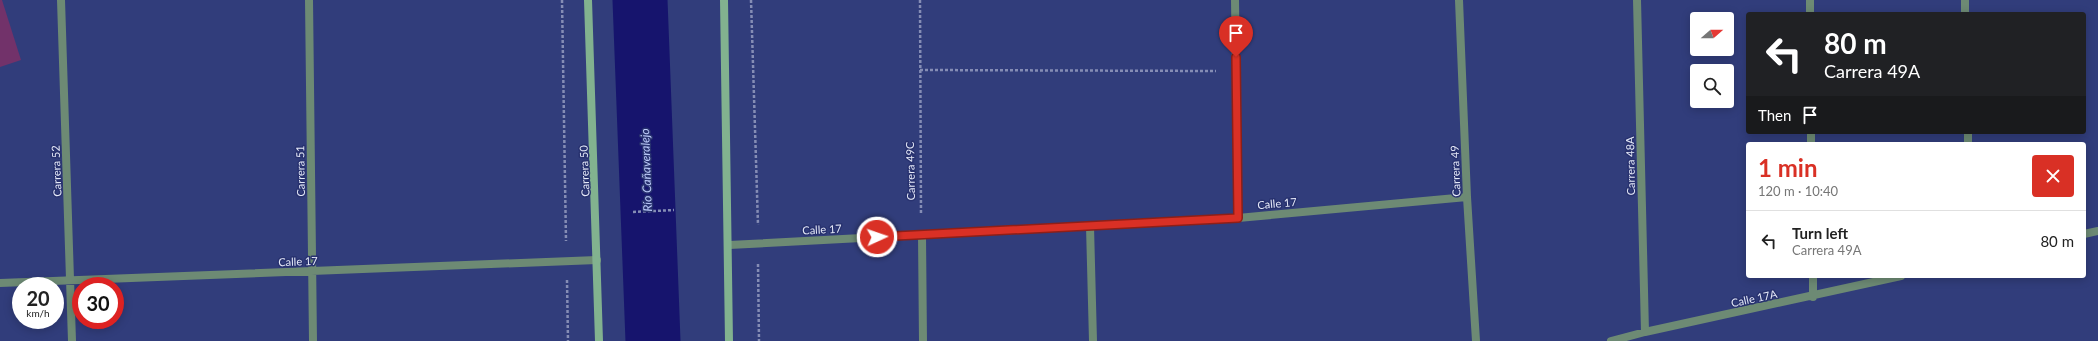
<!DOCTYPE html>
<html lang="en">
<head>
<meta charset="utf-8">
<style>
  :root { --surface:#fff; --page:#f6f6f6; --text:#222; --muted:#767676; --line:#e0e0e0; --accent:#d93025 }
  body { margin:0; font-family:Lato,sans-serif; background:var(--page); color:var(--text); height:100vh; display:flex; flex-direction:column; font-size:15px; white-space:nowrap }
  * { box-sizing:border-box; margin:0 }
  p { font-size:13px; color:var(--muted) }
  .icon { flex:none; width:22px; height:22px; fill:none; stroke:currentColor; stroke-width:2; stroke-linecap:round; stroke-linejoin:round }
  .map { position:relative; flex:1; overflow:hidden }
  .side { position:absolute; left:1746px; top:142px; width:340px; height:136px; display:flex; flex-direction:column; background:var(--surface); border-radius:4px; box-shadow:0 2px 10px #0003 }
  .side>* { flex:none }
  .top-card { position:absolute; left:1746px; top:12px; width:340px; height:122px; border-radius:4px; box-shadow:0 2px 10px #0003; background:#202124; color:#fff; overflow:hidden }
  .needle { width:26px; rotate:70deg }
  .tools { position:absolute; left:1690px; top:12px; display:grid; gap:8px }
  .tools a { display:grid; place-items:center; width:44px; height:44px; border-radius:4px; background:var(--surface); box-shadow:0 2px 10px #0003; font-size:20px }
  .speed { position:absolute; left:12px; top:277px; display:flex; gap:8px; font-size:20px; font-weight:700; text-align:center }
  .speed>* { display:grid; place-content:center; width:52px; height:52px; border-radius:50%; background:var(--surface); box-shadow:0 2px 10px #0003; line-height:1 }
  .speed small { font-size:10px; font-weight:400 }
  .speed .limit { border:6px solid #d22; background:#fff; color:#111 }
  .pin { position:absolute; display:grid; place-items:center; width:34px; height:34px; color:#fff; margin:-41px -17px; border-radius:50% 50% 50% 0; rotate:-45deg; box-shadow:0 0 4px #0007 }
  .pin .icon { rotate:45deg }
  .me { position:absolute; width:44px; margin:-22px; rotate:87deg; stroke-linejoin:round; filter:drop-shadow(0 0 3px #0008) }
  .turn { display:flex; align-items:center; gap:14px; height:84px; padding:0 12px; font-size:18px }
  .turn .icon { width:52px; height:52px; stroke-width:2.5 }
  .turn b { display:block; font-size:28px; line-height:34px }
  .then { display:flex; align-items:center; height:38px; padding:0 12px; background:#0003; gap:8px; font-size:15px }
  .round { display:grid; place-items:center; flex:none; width:42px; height:42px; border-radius:4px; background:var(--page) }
  .headline { display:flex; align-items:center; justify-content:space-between; height:68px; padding:0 12px }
  h1 { font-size:24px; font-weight:700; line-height:30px; color:var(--accent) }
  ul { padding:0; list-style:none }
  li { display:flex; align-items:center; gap:12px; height:60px; padding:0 12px; border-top:1px solid var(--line) }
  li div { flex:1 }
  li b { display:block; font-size:15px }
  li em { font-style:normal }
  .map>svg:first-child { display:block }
</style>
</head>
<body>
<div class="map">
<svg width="2098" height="341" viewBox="0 0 2098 341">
  <rect width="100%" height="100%" fill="#313d7b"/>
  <!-- green -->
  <path fill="#72326a" d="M0,0H2L21,60L0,67Z"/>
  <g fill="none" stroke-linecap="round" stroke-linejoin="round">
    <!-- river -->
    <path stroke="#16146d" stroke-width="55" d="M640,0L653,341"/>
    <!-- path -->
    <path stroke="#858db5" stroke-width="2.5" stroke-dasharray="3 2" stroke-linecap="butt" d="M562,0L566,241
      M751,0L758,225
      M920,0L921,215
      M920,70L1216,71
      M633,212L674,210
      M758,264L759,341
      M567,280L568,341"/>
    <!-- minor -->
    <path stroke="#6d8a74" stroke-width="8" d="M61,0L72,341
      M309,0L313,341
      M1235,0L1238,218
      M1459,0L1467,197L1476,341
      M1637,0L1645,332
      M1810,0V14
      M1965,0V14
      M1811,132V144
      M1968,132V144
      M1090,226L1093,341
      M2084,234L2098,231
      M922,235L923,341
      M729,245L1238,218L1467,197
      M1813,276V297
      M0,283L597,260
      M1611,341L1645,332L1901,276"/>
    <!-- secondary -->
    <path stroke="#82b28f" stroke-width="8" d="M588,0L599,341
      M724,0L729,341"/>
  </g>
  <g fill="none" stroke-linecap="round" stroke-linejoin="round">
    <defs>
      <path id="route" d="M877,237L1238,218L1236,57"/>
    </defs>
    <!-- route casing -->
    <use href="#route" stroke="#8d1f18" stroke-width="10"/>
    <!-- route -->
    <use href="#route" stroke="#d93025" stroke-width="7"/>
  </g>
  <g text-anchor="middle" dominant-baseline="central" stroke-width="3" stroke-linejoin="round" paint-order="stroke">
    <!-- street labels -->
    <g font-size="11" fill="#e6eaf9" stroke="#28326f">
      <text transform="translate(1630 166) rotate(-91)">Carrera 48A</text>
      <text transform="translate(56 171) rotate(-92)">Carrera 52</text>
      <text transform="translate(300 171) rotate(-91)">Carrera 51</text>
      <text transform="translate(584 171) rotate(-92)">Carrera 50</text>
      <text transform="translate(910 171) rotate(-91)">Carrera 49C</text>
      <text transform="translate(1455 171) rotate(-92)">Carrera 49</text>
      <text transform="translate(1277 203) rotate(-5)">Calle 17</text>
      <text transform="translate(822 229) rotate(-3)">Calle 17</text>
      <text transform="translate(298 261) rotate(-2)">Calle 17</text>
      <text transform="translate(1754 298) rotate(-12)">Calle 17A</text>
    </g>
    <!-- water labels -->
    <g font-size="12" font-style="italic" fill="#bdcbfb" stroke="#28326f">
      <text transform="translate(646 170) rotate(-92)">Río Cañaveralejo</text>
    </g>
  </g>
</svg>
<div class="tools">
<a><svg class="needle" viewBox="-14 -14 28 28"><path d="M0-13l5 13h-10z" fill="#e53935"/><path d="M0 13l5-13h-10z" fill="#767676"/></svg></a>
<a><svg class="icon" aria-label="search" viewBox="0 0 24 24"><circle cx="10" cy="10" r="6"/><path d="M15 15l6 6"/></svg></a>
</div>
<div class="speed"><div>20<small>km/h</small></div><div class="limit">30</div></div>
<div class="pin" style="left:1236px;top:57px;background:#d93025"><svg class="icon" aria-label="arrive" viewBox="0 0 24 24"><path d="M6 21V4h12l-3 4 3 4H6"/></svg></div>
<svg class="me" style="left:877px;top:237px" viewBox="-20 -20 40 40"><circle r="17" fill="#d93025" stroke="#fff" stroke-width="3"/><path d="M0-11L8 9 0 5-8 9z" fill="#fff"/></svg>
<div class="top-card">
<div class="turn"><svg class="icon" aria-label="left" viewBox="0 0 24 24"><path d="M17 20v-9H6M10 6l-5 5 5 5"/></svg><div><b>80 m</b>Carrera 49A</div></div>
<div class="then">Then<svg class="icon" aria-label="arrive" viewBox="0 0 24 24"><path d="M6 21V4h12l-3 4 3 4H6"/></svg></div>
</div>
<section class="side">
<div class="headline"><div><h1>1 min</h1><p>120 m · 10:40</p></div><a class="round" style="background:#d93025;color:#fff"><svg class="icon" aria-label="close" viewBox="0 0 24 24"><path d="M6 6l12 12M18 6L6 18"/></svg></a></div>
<ul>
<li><svg class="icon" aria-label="left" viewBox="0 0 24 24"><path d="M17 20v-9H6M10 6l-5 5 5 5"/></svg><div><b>Turn left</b><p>Carrera 49A</p></div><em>80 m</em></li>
</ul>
</section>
</div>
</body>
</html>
